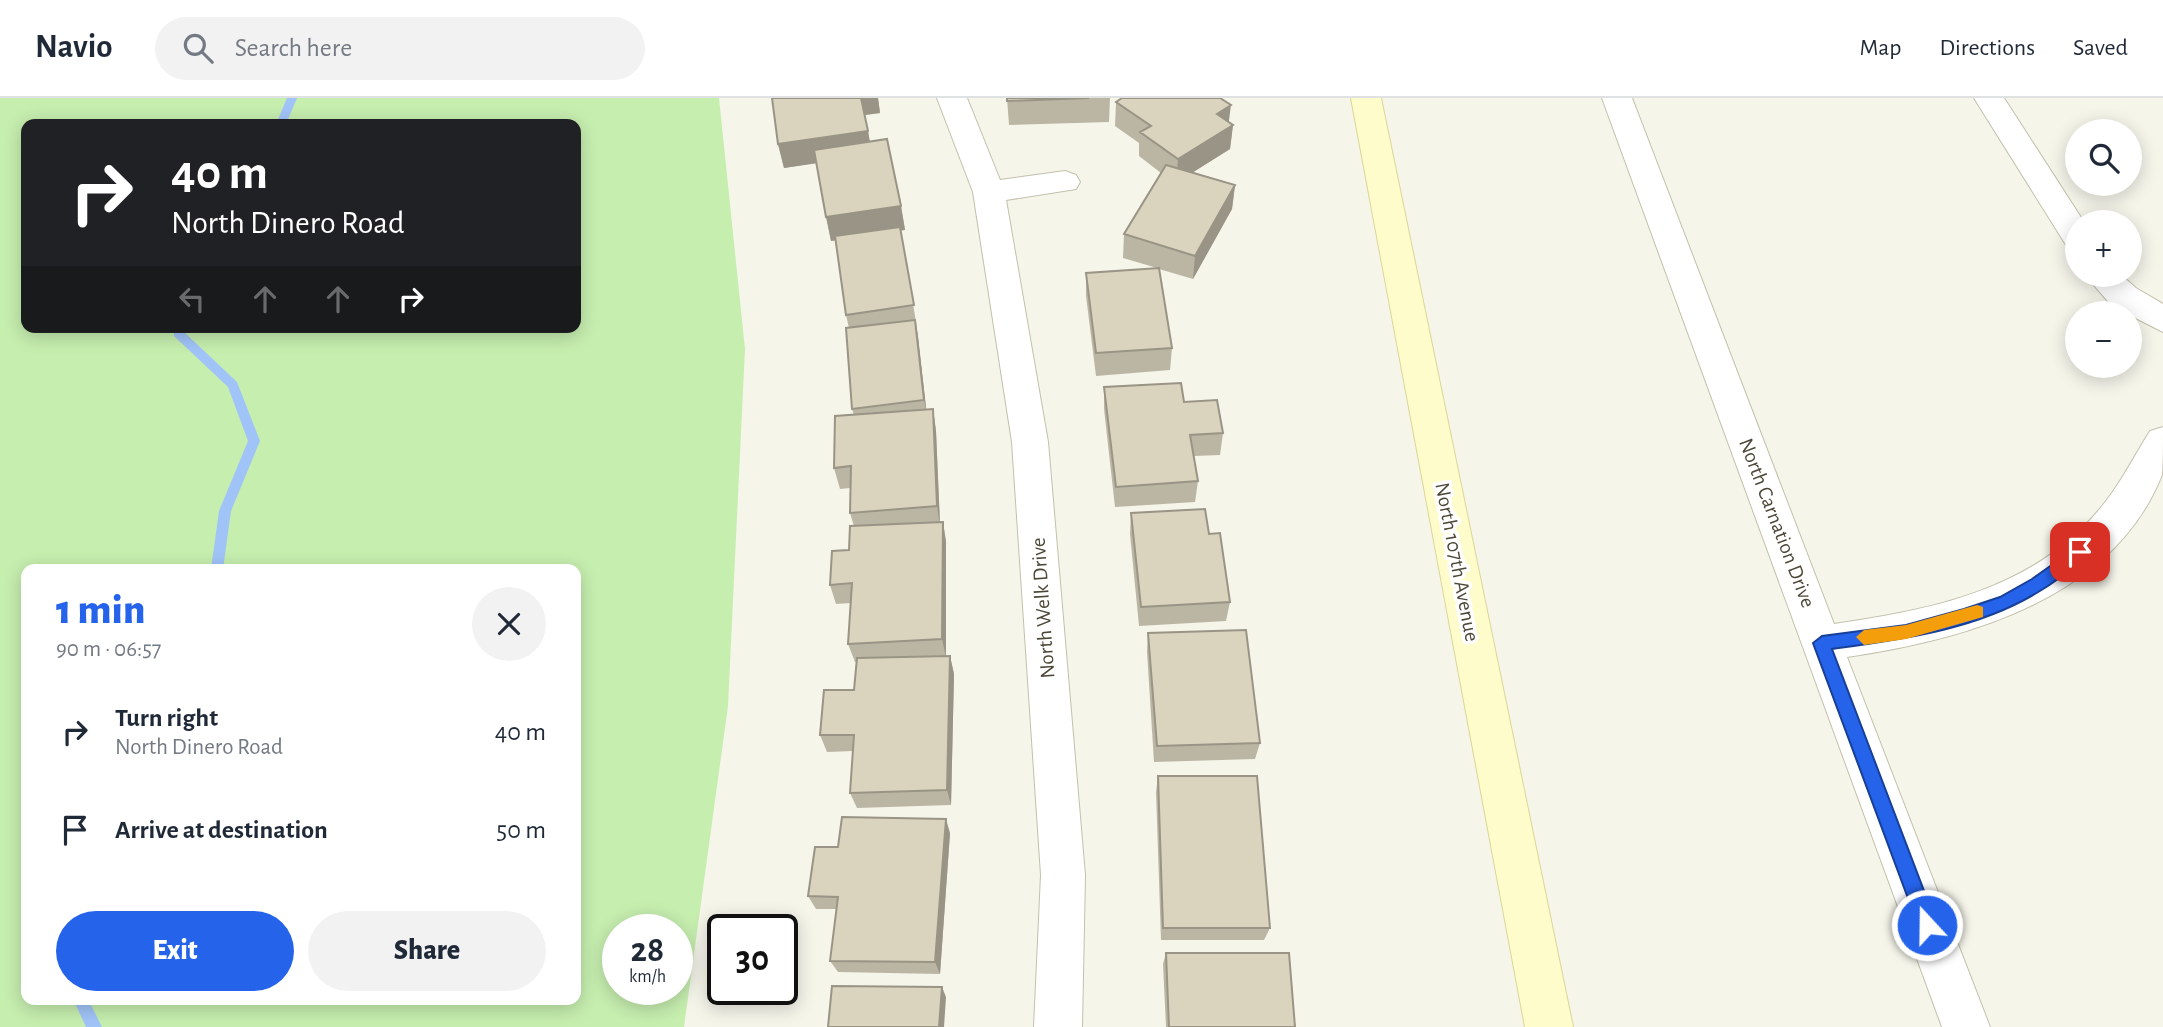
<!DOCTYPE html>
<html lang="en">
<head>
<meta charset="utf-8">
<style>
  :root { --surface:#fff; --page:#f2f2f3; --text:#1f2937; --muted:#747a83; --line:#e0e1e3; --accent:#2563eb }
  body { margin:0; font-family:"Alegreya Sans",sans-serif; background:var(--page); color:var(--text); height:100vh; display:flex; flex-direction:column; font-size:26px; white-space:nowrap }
  * { box-sizing:border-box; margin:0 }
  p { font-size:23px; color:var(--muted) }
  .icon { flex:none; width:38px; height:38px; fill:none; stroke:currentColor; stroke-width:2; stroke-linecap:round; stroke-linejoin:round }
  .map { position:relative; flex:1; overflow:hidden }
  .side { position:absolute; left:21px; top:466px; width:560px; height:441px; display:flex; flex-direction:column; background:var(--surface); border-radius:14px; box-shadow:0 4px 18px #0003 }
  .side>* { flex:none }
  .top-card { position:absolute; left:21px; top:21px; width:560px; height:214px; border-radius:14px; box-shadow:0 4px 18px #0003; background:#202124; color:#fff; overflow:hidden }
  .buttons { position:absolute; left:2065px; top:21px; display:grid; gap:14px }
  .buttons a { display:grid; place-items:center; width:77px; height:77px; border-radius:50%; background:var(--surface); box-shadow:0 4px 18px #0003; font-size:35px }
  .speed { position:absolute; left:602px; top:816px; display:flex; gap:14px; font-size:35px; font-weight:700; text-align:center }
  .speed>* { display:grid; place-content:center; width:91px; height:91px; border-radius:50%; background:var(--surface); box-shadow:0 4px 18px #0003; line-height:1 }
  .speed small { font-size:18px; font-weight:400 }
  .speed .limit { border:4px solid #111; border-radius:10px; background:#fff; color:#111 }
  .pin { position:absolute; display:grid; place-items:center; width:60px; height:60px; color:#fff; margin:-30px; border-radius:14px; box-shadow:0 4px 10px #0006 }
  .me { position:absolute; width:77px; margin:-38px; rotate:339deg; stroke-linejoin:round; filter:drop-shadow(0 0 5px #0008) }
  .turn { display:flex; align-items:center; gap:24px; height:147px; padding:0 35px; font-size:32px }
  .turn .icon { width:91px; height:91px; stroke-width:2.5 }
  .turn b { display:block; font-size:49px; line-height:60px }
  .lanes { display:flex; align-items:center; height:66px; padding:0 35px; background:#0003; justify-content:center; gap:35px; direction:ltr }
  .lanes .off { opacity:.35 }
  .round { display:grid; place-items:center; flex:none; width:74px; height:74px; border-radius:37px; background:var(--page) }
  .summary { display:flex; align-items:center; justify-content:space-between; height:119px; padding:0 35px }
  h1 { font-size:42px; font-weight:800; line-height:52px; color:var(--accent) }
  .primary-button { display:flex; gap:14px; margin-top:auto; padding:14px 35px }
  .primary-button a { flex:1; height:80px; border-radius:42px; background:var(--accent); color:#fff; font-size:28px; font-weight:800; line-height:80px; text-align:center }
  .primary-button a+a { background:var(--page); color:var(--text) }
  ul { padding:0; list-style:none }
  li { display:flex; align-items:center; gap:21px; height:98px; padding:0 35px }
  li div { flex:1 }
  li b { display:block; font-size:26px }
  li em { font-style:normal }
  header { display:flex; align-items:center; gap:42px; box-sizing:border-box; height:98px; padding:0 35px; background:var(--surface); border-bottom:2px solid var(--line) }
  header strong { font-size:33px }
  nav { display:flex; gap:38px; margin-inline-start:auto; font-size:24px }
  .search { width:490px; height:63px; background:var(--page); display:flex; align-items:center; gap:18px; box-sizing:border-box; padding:0 24px; border-radius:38px; color:var(--muted); font-size:26px }
  .map>svg:first-child { display:block }
</style>
</head>
<body>
<header>
<strong>Navio</strong>
<div class="search"><svg class="icon" aria-label="search" viewBox="0 0 24 24"><circle cx="10" cy="10" r="6"/><path d="M15 15l6 6"/></svg>Search here</div>
<nav><a>Map</a><a>Directions</a><a>Saved</a></nav>
</header>
<div class="map">
<svg width="2163" height="929" viewBox="0 0 2163 929">
  <rect width="100%" height="100%" fill="#f6f5ea"/>
  <!-- green -->
  <path fill="#c6eeaf" fill-rule="evenodd" d="M0,0H719L745,251L728,608L684,929H0ZM26,26H576V229H26ZM26,471H576V901H26ZM618,831H677V891H618Z"/>
  <g fill="none" stroke-linecap="round" stroke-linejoin="round">
    <!-- stream -->
    <path fill="#a1c4f8" fill-rule="evenodd" d="M287,0H297L286,26H276Z
      M174,229H184V234L237,284L260,343L231,413L223,471H211L219,413L248,343L228,289L174,238Z
      M73,901H88L102,929H86Z"/>
    <defs>
      <path id="street" d="M937,0H967L1000,82L1065,73L1076,77L1080,84L1076,91L1006,102L1048,344L1085,777L1082,929H1034L1041,777L1012,344L973,94Z
        M1602,0H1632L1834,526C1931,512 2032,492 2098,413C2119,389 2133,360 2150,333L2163,329C2163,343 2163,364 2162,377C2113,501 1965,542 1847,559L1990,929H1942Z
        M1974,0H2004L2084,124H2077V150L2066,147Z
        M2085,177H2121L2136,190L2163,206V234L2112,208Z"/>
      <path id="secondary" d="M1351,0H1381L1573,929H1525Z"/>
    </defs>
    <!-- street casing -->
    <use href="#street" stroke="#c3c0ab" stroke-width="2"/>
    <!-- secondary casing -->
    <use href="#secondary" stroke="#dbd695" stroke-width="2"/>
    <!-- street -->
    <use href="#street" fill="#fff" fill-rule="evenodd"/>
    <!-- secondary -->
    <use href="#secondary" fill="#fffccc" fill-rule="evenodd"/>
  </g>
  <!-- wall -->
  <path fill="#bbb6a3" d="M772,0H878L880,15L865,17L870,44L901,108L905,132H901L916,224L926,311H933L936,333L940,424H943L946,444V558H950L954,576L951,707L857,710L850,695L853,653L827,654L820,637L854,592L856,564H855L848,546L851,505L836,506L830,487L849,452L854,428L850,415V390L840,391L834,370L854,317L852,311L849,230L846,217L836,142L831,143L816,65L784,70L778,46Z
    M1007,0H1110L1109,24L1009,27Z
    M1116,4L1229,24L1233,27L1230,51L1193,74L1235,87L1232,111L1193,181L1159,171L1172,250L1170,272L1096,278L1086,198V175L1157,170L1123,160L1124,136L1161,75L1139,58V45L1115,28Z
    M1104,289L1184,304L1223,335L1220,357L1194,358L1198,383L1195,404L1115,409L1104,311Z
    M1131,415L1209,436L1230,504L1226,523L1139,528L1130,436Z
    M1148,535L1260,645L1255,661L1154,664L1147,554Z
    M1158,678L1270,830L1264,842H1161L1156,694Z
    M950,735L940,876L838,874L830,863L836,811H816L808,798Z
    M1166,855L1295,929H1166L1163,866Z"/>
  <!-- shaded-wall -->
  <path fill="#999485" d="M861,0H878L880,15L864,17Z
    M1231,7L1228,30L1233,27L1230,51L1176,85L1178,61L1217,16Z
    M868,33L872,57L784,70L778,46Z
    M1235,87L1232,111L1193,181L1195,158Z
    M901,108L905,132L831,143L826,119Z
    M915,222L918,238L927,318L924,302Z
    M933,311L936,333L940,428L937,408Z
    M943,424L946,444V559L942,541Z
    M950,558L954,576L951,707L947,692Z
    M946,721L950,735L940,876L935,864Z
    M942,889L946,899L944,929H939Z"/>
  <!-- building -->
  <path fill="#dad4be" stroke="#999485" stroke-width="2" d="M772,0H861L868,33L778,46Z
    M1007,0H1089L1007,3Z
    M1122,0H1220L1231,7L1217,16L1233,27L1178,61L1140,34L1151,28L1116,4Z
    M887,41L901,108L826,119L814,52Z
    M1166,67L1235,87L1195,158L1124,136Z
    M900,129L914,207L846,217L835,138Z
    M1159,170L1172,250L1096,255L1086,175Z
    M915,222L924,302L852,311L846,230Z
    M1181,285L1184,304L1217,302L1223,335L1190,337L1198,383L1116,389L1104,289Z
    M933,311L937,408L850,415L851,368L834,370L835,318Z
    M1205,411L1209,436L1220,435L1230,504L1141,509L1131,415Z
    M943,424L942,541L848,546L852,485L830,487L832,453L849,452L850,428Z
    M1246,532L1260,645L1157,648L1148,535Z
    M950,558L947,692L850,695L854,637H820L824,592H854L857,560Z
    M1158,678H1257L1270,830H1163Z
    M842,719L946,721L935,864L830,863L838,799L808,798L815,749H838Z
    M1166,855H1289L1295,929H1169Z
    M832,888L942,889L939,929H828Z"/>
  <!-- route -->
  <path fill="#2563eb" stroke="#184099" stroke-width="2" d="M2080,447L2088,454L2086,459C2072,470 2058,482 2043,491C1981,531 1904,541 1832,551L1937,827L1934,833L1927,836L1921,833L1918,827L1813,545L1822,538L1906,527L1964,511L2000,499L2032,481Z"/>
  <!-- slow -->
  <path fill="#f59e0b" d="M1977,507L1983,509V519L1906,541L1864,547L1856,539L1864,532L1906,527Z"/>
  <g text-anchor="middle" dominant-baseline="central" stroke-width="7" stroke-linejoin="round" paint-order="stroke">
    <!-- street labels -->
    <g font-size="21" fill="#4c4737" stroke="#fff">
      <text transform="translate(1777 425) rotate(69)">North Carnation Drive</text>
      <text transform="translate(1457 464) rotate(79)">North 107th Avenue</text>
      <text transform="translate(1043 510) rotate(-94)">North Welk Drive</text>
    </g>
  </g>
</svg>
<div class="buttons">
<a><svg class="icon" aria-label="search" viewBox="0 0 24 24"><circle cx="10" cy="10" r="6"/><path d="M15 15l6 6"/></svg></a>
<a>+</a>
<a>−</a>
</div>
<div class="speed"><div>28<small>km/h</small></div><div class="limit">30</div></div>
<div class="pin" style="left:2080px;top:454px;background:#d93025"><svg class="icon" aria-label="arrive" viewBox="0 0 24 24"><path d="M6 21V4h12l-3 4 3 4H6"/></svg></div>
<svg class="me" style="left:1927px;top:827px" viewBox="-20 -20 40 40"><circle r="17" fill="#2563eb" stroke="#fff" stroke-width="3"/><path d="M0-11L8 9 0 5-8 9z" fill="#fff"/></svg>
<div class="top-card">
<div class="turn"><svg class="icon" aria-label="right" viewBox="0 0 24 24"><path d="M7 20v-9h11M14 6l5 5-5 5"/></svg><div><b>40 m</b>North Dinero Road</div></div>
<div class="lanes"><svg class="icon off" aria-label="left" viewBox="0 0 24 24"><path d="M17 20v-9H6M10 6l-5 5 5 5"/></svg><svg class="icon off" aria-label="ahead" viewBox="0 0 24 24"><path d="M12 20V5M6 11l6-6 6 6"/></svg><svg class="icon off" aria-label="ahead" viewBox="0 0 24 24"><path d="M12 20V5M6 11l6-6 6 6"/></svg><svg class="icon" aria-label="right" viewBox="0 0 24 24"><path d="M7 20v-9h11M14 6l5 5-5 5"/></svg></div>
</div>
<section class="side">
<div class="summary"><div><h1>1 min</h1><p>90 m · 06:57</p></div><a class="round"><svg class="icon" aria-label="close" viewBox="0 0 24 24"><path d="M6 6l12 12M18 6L6 18"/></svg></a></div>
<ul>
<li><svg class="icon" aria-label="right" viewBox="0 0 24 24"><path d="M7 20v-9h11M14 6l5 5-5 5"/></svg><div><b>Turn right</b><p>North Dinero Road</p></div><em>40 m</em></li>
<li><svg class="icon" aria-label="arrive" viewBox="0 0 24 24"><path d="M6 21V4h12l-3 4 3 4H6"/></svg><div><b>Arrive at destination</b></div><em>50 m</em></li>
</ul>
<div class="primary-button"><a>Exit</a><a>Share</a></div>
</section>
</div>
</body>
</html>
